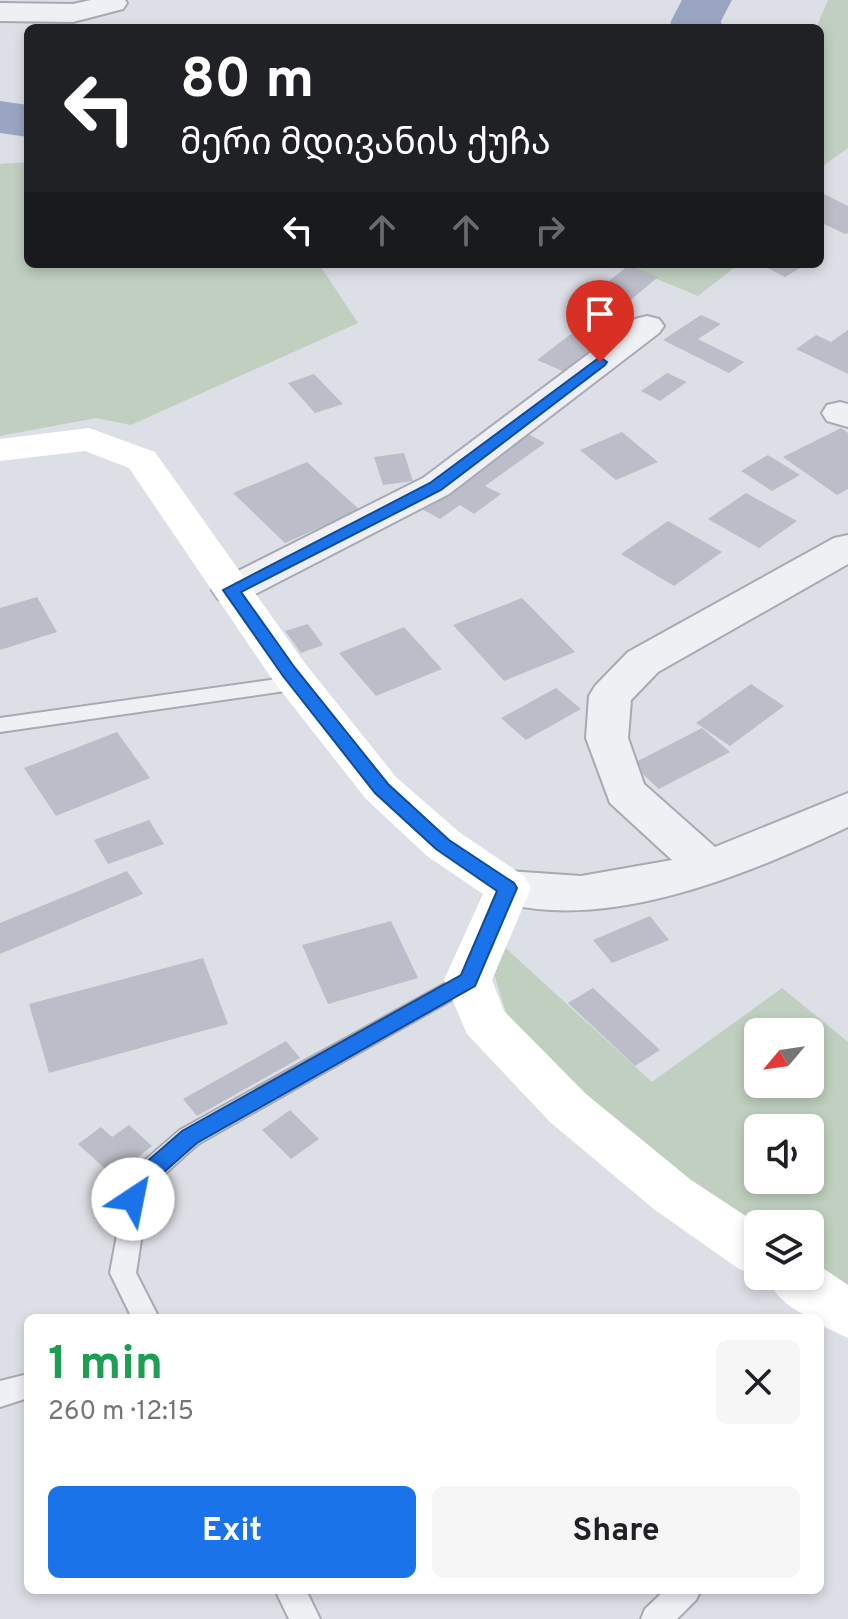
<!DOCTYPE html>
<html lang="en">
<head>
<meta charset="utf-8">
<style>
  :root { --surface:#fff; --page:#f6f6f6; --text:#202124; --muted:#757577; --accent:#1a73e8 }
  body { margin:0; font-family:Overpass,"Noto Sans Georgian",sans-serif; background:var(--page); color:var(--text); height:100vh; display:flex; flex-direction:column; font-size:30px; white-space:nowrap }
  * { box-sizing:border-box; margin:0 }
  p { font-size:26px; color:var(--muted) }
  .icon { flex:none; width:44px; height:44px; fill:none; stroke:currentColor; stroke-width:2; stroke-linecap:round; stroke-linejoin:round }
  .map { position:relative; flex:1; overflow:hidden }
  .sheet { position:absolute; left:24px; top:1314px; width:800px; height:280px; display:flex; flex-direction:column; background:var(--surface); border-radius:12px; box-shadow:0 4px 12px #0003 }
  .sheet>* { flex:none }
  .hud { position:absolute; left:24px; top:24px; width:800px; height:244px; border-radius:12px; box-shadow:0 4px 12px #0003; background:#202124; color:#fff; overflow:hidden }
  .needle { width:52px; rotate:241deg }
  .tools { position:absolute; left:744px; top:1018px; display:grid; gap:16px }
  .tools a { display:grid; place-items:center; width:80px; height:80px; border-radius:12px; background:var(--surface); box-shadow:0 4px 12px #0003; font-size:40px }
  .pin { position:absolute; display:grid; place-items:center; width:68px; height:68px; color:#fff; margin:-82px -34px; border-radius:50% 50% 50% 0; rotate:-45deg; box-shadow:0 0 8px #0007 }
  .pin .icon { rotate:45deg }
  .me { position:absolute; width:88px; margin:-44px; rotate:34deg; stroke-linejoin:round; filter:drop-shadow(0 0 6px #0008) }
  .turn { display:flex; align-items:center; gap:28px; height:168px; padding:0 24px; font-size:36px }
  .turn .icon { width:104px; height:104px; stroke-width:2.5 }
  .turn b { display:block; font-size:56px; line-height:68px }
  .lanes { display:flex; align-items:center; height:76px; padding:0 24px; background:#0003; justify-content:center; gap:40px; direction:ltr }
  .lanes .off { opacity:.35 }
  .round { display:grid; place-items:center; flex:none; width:84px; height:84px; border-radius:12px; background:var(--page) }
  .head { display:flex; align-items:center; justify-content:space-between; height:136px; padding:0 24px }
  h1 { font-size:48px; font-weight:700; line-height:60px; color:#1e9e55 }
  .button { display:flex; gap:16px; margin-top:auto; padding:16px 24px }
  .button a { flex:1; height:92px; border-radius:12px; background:var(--accent); color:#fff; font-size:32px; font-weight:700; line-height:92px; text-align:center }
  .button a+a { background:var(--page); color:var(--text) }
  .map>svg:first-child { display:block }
</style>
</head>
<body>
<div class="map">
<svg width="848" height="1619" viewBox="0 0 848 1619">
  <rect width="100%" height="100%" fill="#dddfe6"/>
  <!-- green -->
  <path fill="#c0cfbf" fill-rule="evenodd" d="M828,0H848V148L820,168V28H816Z
    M28,162V264H319L358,323L131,425L96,418L0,436V164Z
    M621,264H739L698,296Z
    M499,942L652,1082L782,988L848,1042V1288L810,1263V1224H758L655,1161L510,1025L491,965ZM758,1032H810V1084H758ZM758,1128H810V1180H758Z"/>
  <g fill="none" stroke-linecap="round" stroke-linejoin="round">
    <!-- river -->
    <path fill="#9aa5c3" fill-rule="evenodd" d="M682,0H732L721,21L722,28H670L671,21Z
      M0,101L28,105V137L0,133Z"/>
  </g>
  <!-- building -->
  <path fill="#bbbdc8" d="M822,193L848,206V233L845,234L820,222Z
    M760,264H807L785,277Z
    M629,265L658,277L621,308L590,296Z
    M606,306L639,326L604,344L571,324Z
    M701,315L721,324L698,339L744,362L729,373L663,340Z
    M848,330V374L796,349L816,335L831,342Z
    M571,334L605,348L572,375L537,360Z
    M667,373L687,382L660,401L641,391Z
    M314,374L343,404L315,413L288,383Z
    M841,428L848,433V489L837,495L783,457Z
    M622,432L658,462L616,480L580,450Z
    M528,434L545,443L485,486L501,494L474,514L460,505L440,519L422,509Z
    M404,453L413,481L383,485L374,457Z
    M768,455L800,475L772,491L741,471Z
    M307,462L360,510L285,543L233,493Z
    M746,493L797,521L759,548L708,519Z
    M668,521L722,552L674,586L621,554Z
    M37,597L57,632L0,650V608Z
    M522,598L575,652L504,681L453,625Z
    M308,624L323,645L301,653L285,631Z
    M404,627L442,669L376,696L339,653Z
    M751,684L784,706L730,746L696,723Z
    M556,688L581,709L526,740L501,718Z
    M702,728L730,752L659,789L632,764Z
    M117,732L150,778L56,816L24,768Z
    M149,820L164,844L108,864L94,840Z
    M127,871L143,894L0,954V923Z
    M650,916L669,940L612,963L593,940Z
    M391,921L418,978L328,1004L302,945Z
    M203,958L228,1024L49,1073L29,1004Z
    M593,988L660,1050L635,1066L568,1003Z
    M286,1041L300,1058L197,1116L183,1099Z
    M290,1110L319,1139L291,1159L262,1130Z
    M129,1125L152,1146L113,1176L78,1144L101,1127L112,1137Z"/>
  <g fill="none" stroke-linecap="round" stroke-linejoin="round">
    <defs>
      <path id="lane" d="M299,676L306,678L309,683L306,688L0,732V718Z
        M468,971L476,974L480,980L476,986L198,1144L149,1188L136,1273L159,1318H132L110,1273L128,1175L180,1130Z
        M28,1374V1398L0,1407V1381Z
        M275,1590H306L320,1619H289Z
        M665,1590H701L696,1600L677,1619H641L645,1609Z"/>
      <path id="street" d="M91,0H125L127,3L123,9L73,22L0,21V3L73,4Z
        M647,316L659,319L664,326L659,333L449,494L246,599L232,603L218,599L212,590L218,581L423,478L635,319Z
        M840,402L848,404V427L827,421L822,413L827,405Z
        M848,535V564L658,672L631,700L628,738L644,784L715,847L848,793V827C746,875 605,935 492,900L485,888L492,876L508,871L581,876L672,860L610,803L586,738L589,696L595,686L628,652L834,538Z"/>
    </defs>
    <!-- lane casing -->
    <use href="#lane" stroke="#a7a9b3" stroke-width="4"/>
    <!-- street casing -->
    <use href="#street" stroke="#a7a9b3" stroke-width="4"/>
    <!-- lane -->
    <use href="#lane" fill="#eff0f4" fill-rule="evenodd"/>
    <!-- street -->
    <use href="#street" fill="#eff0f4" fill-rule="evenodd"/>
    <!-- secondary -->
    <path fill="#fff" fill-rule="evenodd" d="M89,428L155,452L304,662L396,777L459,832L524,876L531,888L492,980L504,1011L586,1094L691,1180L758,1224V1276L739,1269L655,1210L550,1122L467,1034L444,980L483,894L427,856L366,799L274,682L129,468L85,451L0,461V439Z
      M811,1260L848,1285V1338L820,1325V1318C798,1318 774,1295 765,1276H810Z"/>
  </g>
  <!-- route -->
  <path fill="#1a73e8" stroke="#114b97" stroke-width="2" d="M600,357L607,362L605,365L441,490L241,592L295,668L388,784L449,840L514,883L517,888L475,986L197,1143L146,1188L141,1206L133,1208L125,1206L122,1199L129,1177L182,1131L461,975L497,891L436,849L375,793L283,676L223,590L430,483Z"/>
</svg>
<div class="tools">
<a><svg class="needle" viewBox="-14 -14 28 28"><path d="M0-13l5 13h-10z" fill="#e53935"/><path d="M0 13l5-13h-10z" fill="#757577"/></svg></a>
<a><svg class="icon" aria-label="sound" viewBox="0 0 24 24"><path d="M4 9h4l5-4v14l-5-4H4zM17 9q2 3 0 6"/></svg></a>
<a><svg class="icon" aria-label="layers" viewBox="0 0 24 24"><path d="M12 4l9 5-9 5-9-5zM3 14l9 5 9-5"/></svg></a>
</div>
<div class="pin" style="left:600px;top:362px;background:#d93025"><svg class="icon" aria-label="arrive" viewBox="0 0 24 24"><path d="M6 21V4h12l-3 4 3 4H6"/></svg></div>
<svg class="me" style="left:133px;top:1199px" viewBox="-20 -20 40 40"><circle r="19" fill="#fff"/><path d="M0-13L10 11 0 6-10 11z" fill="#1a73e8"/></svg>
<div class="hud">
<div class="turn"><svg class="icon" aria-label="left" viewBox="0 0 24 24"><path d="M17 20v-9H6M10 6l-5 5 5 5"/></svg><div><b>80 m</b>მერი მდივანის ქუჩა</div></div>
<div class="lanes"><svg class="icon" aria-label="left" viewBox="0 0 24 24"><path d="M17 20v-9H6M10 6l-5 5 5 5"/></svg><svg class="icon off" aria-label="ahead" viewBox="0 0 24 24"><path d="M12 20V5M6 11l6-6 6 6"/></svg><svg class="icon off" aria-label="ahead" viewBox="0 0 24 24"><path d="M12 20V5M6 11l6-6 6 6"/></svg><svg class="icon off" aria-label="right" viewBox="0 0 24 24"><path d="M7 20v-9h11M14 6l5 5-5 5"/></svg></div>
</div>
<section class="sheet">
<div class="head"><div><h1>1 min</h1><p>260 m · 12:15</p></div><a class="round"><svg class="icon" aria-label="close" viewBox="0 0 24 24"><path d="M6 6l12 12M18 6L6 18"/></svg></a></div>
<div class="button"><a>Exit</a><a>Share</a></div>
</section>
</div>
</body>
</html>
